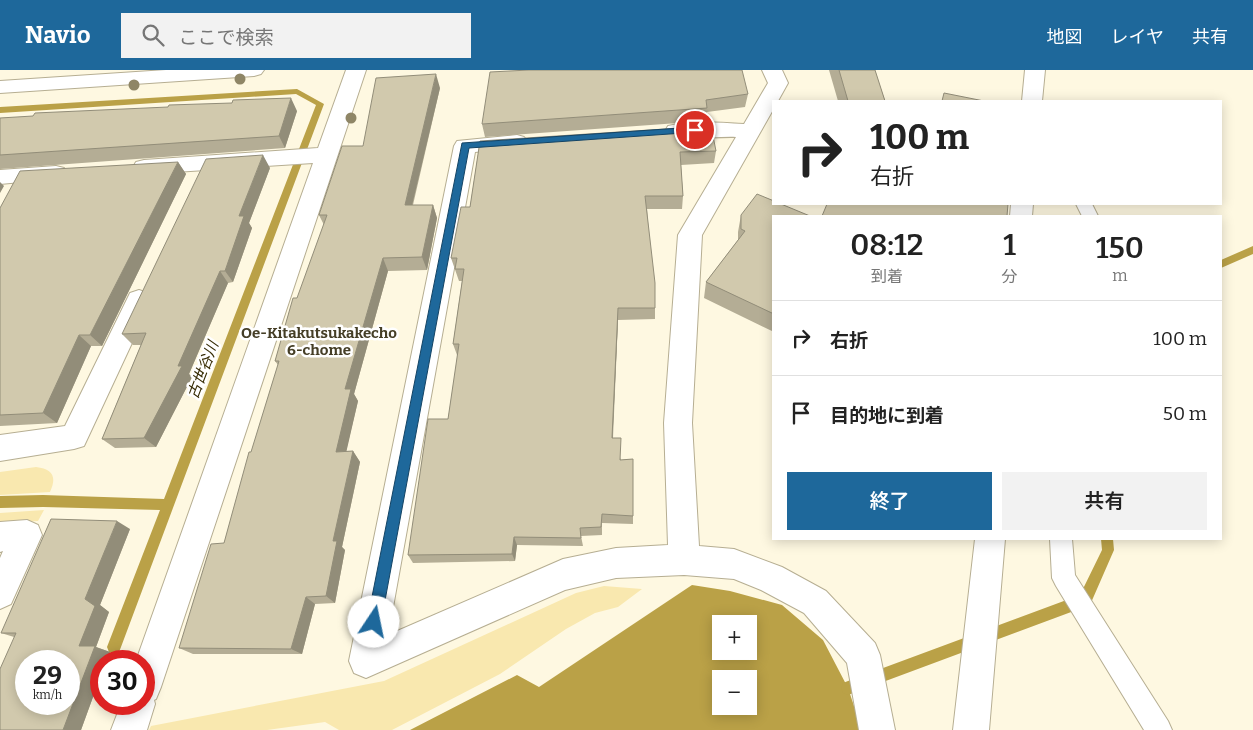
<!DOCTYPE html>
<html lang="ja">
<head>
<meta charset="utf-8">
<style>
  :root { --surface:#fff; --page:#f2f2f2; --text:#222; --muted:#767676; --line:#e0e0e0; --accent:#1e689b }
  body { margin:0; font-family:Bitter,"Noto Sans JP",serif; background:var(--page); color:var(--text); height:100vh; display:flex; flex-direction:column; font-size:19px; white-space:nowrap }
  * { box-sizing:border-box; margin:0 }
  p { font-size:16px; color:var(--muted) }
  .icon { flex:none; width:28px; height:28px; fill:none; stroke:currentColor; stroke-width:2; stroke-linecap:round; stroke-linejoin:round }
  .map { position:relative; flex:1; overflow:hidden }
  .drawer { position:absolute; left:772px; top:145px; width:450px; height:325px; display:flex; flex-direction:column; background:var(--surface); border-radius:0px; box-shadow:0 2px 12px #0003 }
  .drawer>* { flex:none }
  .banner { position:absolute; left:772px; top:30px; width:450px; height:105px; border-radius:0px; box-shadow:0 2px 12px #0003; background:#fff; color:var(--text); overflow:hidden }
  .fabs { position:absolute; left:712px; top:545px; display:grid; gap:10px }
  .fabs a { display:grid; place-items:center; width:45px; height:45px; border-radius:0px; background:var(--surface); box-shadow:0 2px 12px #0003; font-size:25px }
  .speed { position:absolute; left:15px; top:580px; display:flex; gap:10px; font-size:25px; font-weight:700; text-align:center }
  .speed>* { display:grid; place-content:center; width:65px; height:65px; border-radius:50%; background:var(--surface); box-shadow:0 2px 12px #0003; line-height:1 }
  .speed small { font-size:12px; font-weight:400 }
  .speed .limit { border:8px solid #d22; background:#fff; color:#111 }
  .pin { position:absolute; display:grid; place-items:center; width:42px; height:42px; color:#fff; margin:-21px; border:2px solid #fff; border-radius:50%; box-shadow:0 1px 5px #0007 }
  .me { position:absolute; width:55px; margin:-28px; rotate:11deg; stroke-linejoin:round; filter:drop-shadow(0 0 4px #0008) }
  .turn { display:flex; align-items:center; gap:18px; height:105px; padding:0 15px; font-size:22px }
  .turn .icon { width:65px; height:65px; stroke-width:2.5 }
  .turn b { display:block; font-size:35px; line-height:42px }
  .eta { display:flex; justify-content:space-evenly; align-items:center; height:85px; text-align:center }
  .eta b { font-size:30px; font-weight:600; line-height:35px }
  .cta { display:flex; gap:10px; margin-top:auto; padding:10px 15px }
  .cta a { flex:1; height:58px; border-radius:0px; background:var(--accent); color:#fff; font-size:20px; font-weight:600; line-height:58px; text-align:center }
  .cta a+a { background:var(--page); color:var(--text) }
  ul { padding:0; list-style:none }
  li { display:flex; align-items:center; gap:15px; height:75px; padding:0 15px; border-top:1px solid var(--line) }
  li div { flex:1 }
  li b { display:block; font-size:19px }
  li em { font-style:normal }
  header { display:flex; align-items:center; gap:30px; box-sizing:border-box; height:70px; padding:0 25px; background:var(--accent); color:#fff }
  header strong { font-size:24px }
  nav { display:flex; gap:28px; margin-inline-start:auto; font-size:18px }
  .search { width:350px; height:45px; background:var(--page); display:flex; align-items:center; gap:12px; box-sizing:border-box; padding:0 18px; border-radius:0px; color:var(--muted); font-size:19px }
  .map>svg:first-child { display:block }
</style>
</head>
<body>
<header>
<strong>Navio</strong>
<div class="search"><svg class="icon" aria-label="search" viewBox="0 0 24 24"><circle cx="10" cy="10" r="6"/><path d="M15 15l6 6"/></svg>ここで検索</div>
<nav><a>地図</a><a>レイヤ</a><a>共有</a></nav>
</header>
<div class="map">
<svg width="1253" height="660" viewBox="0 0 1253 660">
  <rect width="100%" height="100%" fill="#fef8e1"/>
  <!-- green -->
  <path fill="#f9e8af" d="M36,397C53,399 57,407 50,422L0,425V402Z
    M44,440L38,451L0,453V443Z
    M604,516L642,519L618,537L595,543L566,559L500,604L392,660H339L325,652L267,660H149L151,656L384,611L576,523Z"/>
  <!-- water -->
  <path fill="#baa147" fill-rule="evenodd" d="M692,515L730,521L782,535L823,570L848,618L862,660H410L517,605L539,617ZM721,554H749V581H721ZM721,609H749V636H721Z"/>
  <g fill="none" stroke-linecap="round" stroke-linejoin="round">
    <!-- stream -->
    <path fill="#baa147" fill-rule="evenodd" d="M297,19L324,34L121,577L119,582L114,584L109,582L107,577L160,440L43,437L0,438V426L43,425L164,429L316,35L296,24L0,43V37Z
      M1253,176V184L1221,198V190Z
      M1101,469H1113L1114,480L1090,535L848,625L843,623L841,618L843,613L848,611L1080,525L1102,480Z"/>
    <defs>
      <path id="lane" d="M1076,134H1092L1098,146H1082Z
        M1050,469H1072L1075,505L1168,651L1172,660H1144L1056,516L1052,508Z"/>
      <path id="street" d="M346,0H366L161,617L156,629L154,630L155,634L147,660H111L121,634H144V591H136L313,93L144,104L136,102L133,97L136,92L144,90L318,78Z
        M762,0H782L788,13L778,31H774V38L761,61L702,165L692,353L699,476L734,479L782,497L826,521L875,573L880,585L895,660H859L847,593L804,543L761,520L734,509L684,505L616,508L565,520L366,608L354,603L349,591L454,76L457,71L517,65L524,67L528,72L524,77L475,82L388,565L563,489L616,478L668,475L664,353L678,165L736,67C716,66 686,71 668,66L665,61L668,56C692,50 719,53 744,54L768,13Z
        M56,96L64,98L67,103L64,108L0,114V100Z
        M139,220L148,223L152,230L84,376L74,379L0,391V365L65,356L130,223Z
        M27,450L38,455L42,465L11,534L0,539V488L3,481L0,482V452Z"/>
      <path id="secondary" d="M166,0H264L261,4L254,6L0,23V11Z
        M1025,0H1045L1042,31H1022Z
        M1011,134H1033L1032,146H1010Z
        M975,469H1005L989,660H953Z"/>
    </defs>
    <!-- lane casing -->
    <use href="#lane" stroke="#b6ae92" stroke-width="2"/>
    <!-- street casing -->
    <use href="#street" stroke="#b6ae92" stroke-width="2"/>
    <!-- secondary casing -->
    <use href="#secondary" stroke="#b6ae92" stroke-width="2"/>
    <!-- lane -->
    <use href="#lane" fill="#fff" fill-rule="evenodd"/>
    <!-- street -->
    <use href="#street" fill="#fff" fill-rule="evenodd"/>
    <!-- secondary -->
    <use href="#secondary" fill="#fff" fill-rule="evenodd"/>
  </g>
  <!-- trees -->
  <g fill="#8f8666">
    <circle cx="240" cy="9" r="5.5"/>
    <circle cx="134" cy="15" r="5.5"/>
    <circle cx="351" cy="48" r="5.5"/>
  </g>
  <!-- wall -->
  <path fill="#b4ad95" d="M829,0H875L885,31H838Z
    M440,18L413,135H433L437,148L427,200L388,201L354,324L358,331L346,381H353L360,392L342,477L345,480L335,533L315,534L302,584H193L179,578L224,473L278,295L275,291L324,155L319,145L363,76Z
    M748,24L745,37L707,42L706,51L485,67L482,54Z
    M297,41L285,78L0,99V48Z
    M480,71L716,81L714,93L681,95L683,126L682,139H647L655,238V249L618,250L613,368L621,390L633,389V454L602,453V465L581,466L583,476L517,475L515,491L413,493L408,485L448,349L458,285H457L453,274L462,211H459L451,188L470,137Z
    M178,92L186,104L102,276H91L57,353L0,356V138Z
    M270,98L249,153L252,158L233,212L228,213L189,304L192,307L156,377L115,378L102,369L141,275H133L122,264Z
    M741,145L774,146V262L704,228L706,212L738,170V162Z
    M130,459L100,535L109,542L96,577L110,582L101,591V605L81,660H0L14,567L1,563Z"/>
  <!-- shaded-wall -->
  <path fill="#928d79" d="M436,4L440,18L409,148L405,135Z
    M291,28L297,41L285,78L279,66Z
    M263,85L270,98L249,153L252,158L233,212L225,201L239,146Z
    M178,92L186,104L102,276L90,265Z
    M0,112L4,116L0,123Z
    M433,135L437,148L427,200L422,187Z
    M383,188L388,201L354,324L358,331L344,392L336,382L345,319Z
    M220,201L228,213L189,304L192,307L156,377L144,368Z
    M618,238V250L612,377V368Z
    M79,265L91,276L57,353L43,343Z
    M353,381L360,392L342,477L345,480L335,533L326,526L333,471Z
    M117,451L130,459L100,535L109,542L96,577L110,582L107,591H101V605L81,660H63L79,576L85,529Z
    M514,467L517,475L515,491L512,484Z
    M306,527L315,534L302,584L291,579Z"/>
  <!-- building -->
  <path fill="#d1c9ad" stroke="#928d79" fill-rule="evenodd" d="M529,0H742L748,24L706,30L707,38L482,54L490,2Z
    M839,0H875L885,31H848Z
    M436,4L405,135H433L422,187L383,188L345,319H351L336,382L353,381L333,471H337L326,526L306,527L291,579L179,578L211,474L224,473L249,382H251L279,291H275L293,228H297L327,145H319L342,76H363L376,8Z
    M944,23L984,31H942Z
    M291,28L279,66L0,85V48L33,46L35,43L168,37L169,35L232,33L233,30Z
    M711,56L716,81L680,82L683,126H645L655,213V238H618L612,368H621L620,390L633,389V446L602,444L601,457L580,458L581,468L514,467L512,484L408,485L428,349H448L459,274H453L464,199H455L457,188H451L461,137H470L480,71Z
    M263,85L239,146H244L225,201H220L178,296H182L144,368L102,369L146,263L122,264L206,89Z
    M178,92L90,265H79L43,343L0,345V138L20,101Z
    M757,124L774,131V134H781L810,146H774V244L706,212L745,161L741,159V145Z
    M827,134H1008L1007,146H822Z
    M51,449L117,451L85,529L95,536L79,576H95L63,660H0V599L16,563H1ZM26,591H69V634H26Z"/>
  <!-- route -->
  <path fill="#1e689b" stroke="#144465" d="M695,57L698,58V62L469,78L381,552L379,557L374,559L369,557L367,552L462,73Z"/>
  <g text-anchor="middle" dominant-baseline="central" stroke-width="5" stroke-linejoin="round" paint-order="stroke">
    <!-- neighbourhood labels -->
    <g font-size="15" font-weight="bold" fill="#453e26" stroke="#fff">
      <text x="319" y="263">Oe-Kitakutsukakecho<tspan x="319" dy="17">6-chome</tspan></text>
    </g>
    <!-- water labels -->
    <g font-size="15" font-style="italic" fill="#362b03" stroke="#fff">
      <text transform="translate(203 300) rotate(-69)">古世谷川</text>
    </g>
  </g>
</svg>
<div class="fabs">
<a>+</a>
<a>−</a>
</div>
<div class="speed"><div>29<small>km/h</small></div><div class="limit">30</div></div>
<div class="pin" style="left:695px;top:60px;background:#d93025"><svg class="icon" aria-label="arrive" viewBox="0 0 24 24"><path d="M6 21V4h12l-3 4 3 4H6"/></svg></div>
<svg class="me" style="left:374px;top:552px" viewBox="-20 -20 40 40"><circle r="19" fill="#fff"/><path d="M0-13L10 11 0 6-10 11z" fill="#1e689b"/></svg>
<div class="banner">
<div class="turn"><svg class="icon" aria-label="right" viewBox="0 0 24 24"><path d="M7 20v-9h11M14 6l5 5-5 5"/></svg><div><b>100 m</b>右折</div></div>
</div>
<section class="drawer">
<div class="eta">
<div><b>08:12</b><p>到着</p></div>
<div><b>1</b><p>分</p></div>
<div><b>150</b><p>m</p></div>
</div>
<ul>
<li><svg class="icon" aria-label="right" viewBox="0 0 24 24"><path d="M7 20v-9h11M14 6l5 5-5 5"/></svg><div><b>右折</b></div><em>100 m</em></li>
<li><svg class="icon" aria-label="arrive" viewBox="0 0 24 24"><path d="M6 21V4h12l-3 4 3 4H6"/></svg><div><b>目的地に到着</b></div><em>50 m</em></li>
</ul>
<div class="cta"><a>終了</a><a>共有</a></div>
</section>
</div>
</body>
</html>
